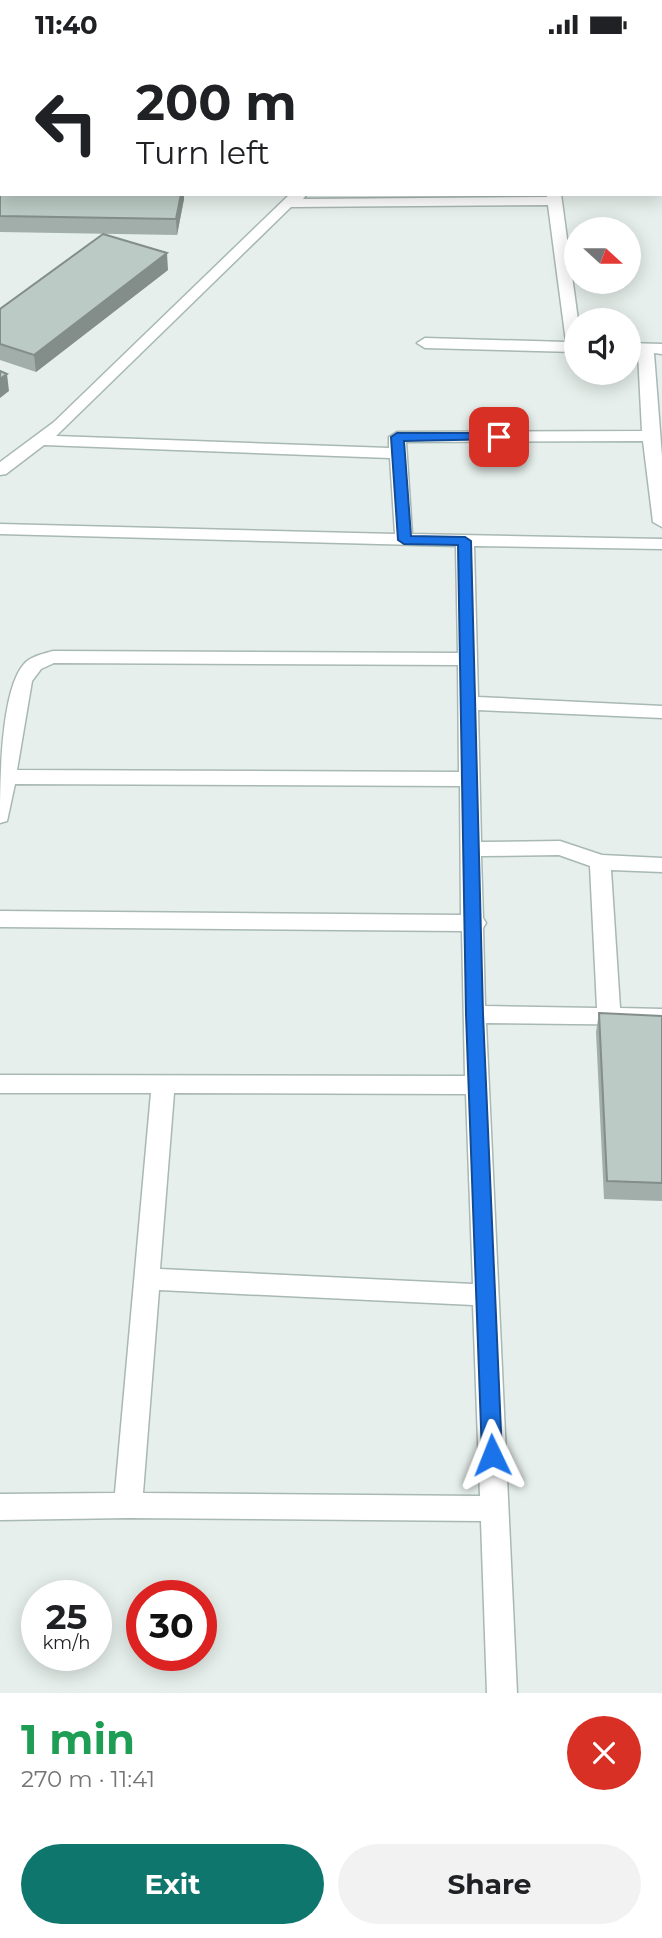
<!DOCTYPE html>
<html lang="en">
<head>
<meta charset="utf-8">
<style>
  :root { --surface:#fff; --page:#f2f2f2; --text:#202124; --muted:#757577; --accent:#0f766e }
  body { margin:0; font-family:Montserrat,sans-serif; background:var(--page); color:var(--text); height:100vh; display:flex; flex-direction:column; font-size:26px; white-space:nowrap }
  * { box-sizing:border-box; margin:0 }
  p { font-size:23px; color:var(--muted) }
  .icon { flex:none; width:38px; height:38px; fill:none; stroke:currentColor; stroke-width:2; stroke-linecap:round; stroke-linejoin:round }
  .map { position:relative; height:1644px; overflow:hidden }
  .panel { display:flex; flex-direction:column; background:var(--surface); flex:1 }
  .panel>* { flex:none }
  .banner { position:absolute; left:0px; top:0px; width:663px; height:147px; box-shadow:0 4px 18px #0003; background:#fff; color:var(--text); overflow:hidden }
  .needle { width:46px; rotate:111deg }
  .tools { position:absolute; left:564px; top:168px; display:grid; gap:14px }
  .tools a { display:grid; place-items:center; width:77px; height:77px; border-radius:50%; background:var(--surface); box-shadow:0 4px 18px #0003; font-size:35px }
  .speed { position:absolute; left:21px; top:1531px; display:flex; gap:14px; font-size:35px; font-weight:700; text-align:center }
  .speed>* { display:grid; place-content:center; width:91px; height:91px; border-radius:50%; background:var(--surface); box-shadow:0 4px 18px #0003; line-height:1 }
  .speed small { font-size:18px; font-weight:400 }
  .speed .limit { border:10px solid #d22; background:#fff; color:#111 }
  .pin { position:absolute; display:grid; place-items:center; width:60px; height:60px; color:#fff; margin:-30px; border-radius:14px; box-shadow:0 4px 10px #0006 }
  .me { position:absolute; width:77px; margin:-38px; rotate:358deg; stroke-linejoin:round; filter:drop-shadow(0 0 5px #0008) }
  .turn { display:flex; align-items:center; gap:24px; height:147px; padding:0 21px; font-size:32px }
  .turn .icon { width:91px; height:91px; stroke-width:2.5 }
  .turn b { display:block; font-size:49px; line-height:60px }
  .round { display:grid; place-items:center; flex:none; width:74px; height:74px; border-radius:37px; background:var(--page) }
  .summary { display:flex; align-items:center; justify-content:space-between; height:119px; padding:0 21px }
  h1 { font-size:42px; font-weight:700; line-height:52px; color:#1e9e55 }
  .primary-button { display:flex; gap:14px; margin-top:auto; padding:14px 21px }
  .primary-button a { flex:1; height:80px; border-radius:42px; background:var(--accent); color:#fff; font-size:28px; font-weight:700; line-height:80px; text-align:center }
  .primary-button a+a { background:var(--page); color:var(--text) }
  .status { display:flex; justify-content:space-between; align-items:center; height:49px; padding:0 35px; background:var(--surface); direction:ltr }
  .status svg { height:19px; fill:currentColor }
  .map>svg:first-child { display:block }
</style>
</head>
<body>
<div class="status"><b>11:40</b><svg viewBox="0 0 49 12"><path d="M0 12V9h3v3zM5 12V6h3v6zM10 12V3h3v9zM15 12V0h3v12zM26 1h20v11H26zM47 4h2v5h-2z"/></svg></div>
<div class="map">
<svg width="662" height="1644" viewBox="0 0 662 1644">
  <rect width="100%" height="100%" fill="#e6efeb"/>
  <g fill="none" stroke-linecap="round" stroke-linejoin="round">
    <defs>
      <path id="minor" d="M501,0H514L500,2Z
        M650,0H662V4V2Z
        M0,126H2V134H0Z
        M290,145H307L303,150L547,148V145H561L578,271H576V303L425,299L417,294L425,289L566,293L548,156L291,158L56,387L389,399V388L397,383L642,382L638,304H628V294L662,295V305L654,304L662,408V478L653,473L643,392L406,393L412,485L662,490V500L474,497L478,648L662,657V669L478,661L481,793L560,792L602,806L662,809V823L611,821L620,959L662,960V976L486,974L517,1644H487L481,1472L128,1469L0,1471V1445L115,1444L151,1044H0V1026L465,1027L462,882L0,878V862L461,866L460,737L15,735L7,772L0,774C0,737 0,642 24,615C31,607 43,605 53,602L458,604L456,497L0,485V475L395,485L390,409L44,396L6,425L0,426V413L54,373ZM54,614L458,616L459,723L17,721L32,632L41,620ZM559,806L590,817L597,959L485,957L483,879L486,874L483,869L481,807ZM174,1044L466,1045L473,1235L160,1220ZM159,1241L473,1256L480,1447L143,1444Z"/>
    </defs>
    <!-- minor casing -->
    <use href="#minor" stroke="#a8b8b2" stroke-width="3"/>
    <!-- minor -->
    <use href="#minor" fill="#fff" fill-rule="evenodd"/>
  </g>
  <!-- wall -->
  <path fill="#a1aea9" d="M0,131L2,145H184V150L177,186L0,183Z
    M168,221L36,323L0,311V260Z
    M599,964L662,967V1152L604,1150L596,983Z"/>
  <!-- shaded-wall -->
  <path fill="#838d89" d="M181,145H184V150L177,186L176,170Z
    M167,204L168,221L36,323L34,306Z
    M7,325L9,342L0,349V330Z"/>
  <!-- building -->
  <path fill="#bbcac4" stroke="#838d89" stroke-width="2" d="M0,131H2V145H181L176,170L0,167Z
    M103,185L167,204L34,306L0,295V260Z
    M0,322L7,325L0,330Z
    M599,964L662,967V1134L607,1132Z"/>
  <!-- route -->
  <path fill="#1a73e8" stroke="#114b97" stroke-width="2" d="M499,384L505,388L503,390L404,392L411,487L465,488L471,492L483,965L502,1406L499,1413L492,1416L485,1413L482,1406L466,965L458,496L404,495L398,491L391,388L397,384Z"/>
</svg>
<div class="tools">
<a><svg class="needle" viewBox="-14 -14 28 28"><path d="M0-13l5 13h-10z" fill="#e53935"/><path d="M0 13l5-13h-10z" fill="#757577"/></svg></a>
<a><svg class="icon" aria-label="sound" viewBox="0 0 24 24"><path d="M4 9h4l5-4v14l-5-4H4zM17 9q2 3 0 6"/></svg></a>
</div>
<div class="speed"><div>25<small>km/h</small></div><div class="limit">30</div></div>
<div class="pin" style="left:499px;top:388px;background:#d93025"><svg class="icon" aria-label="arrive" viewBox="0 0 24 24"><path d="M6 21V4h12l-3 4 3 4H6"/></svg></div>
<svg class="me" style="left:492px;top:1406px" viewBox="-20 -20 40 40"><path d="M0-17L14 15 0 8-14 15z" fill="#1a73e8" stroke="#fff" stroke-width="4"/></svg>
<div class="banner">
<div class="turn"><svg class="icon" aria-label="left" viewBox="0 0 24 24"><path d="M17 20v-9H6M10 6l-5 5 5 5"/></svg><div><b>200 m</b>Turn left</div></div>
</div>
</div>
<section class="panel">
<div class="summary"><div><h1>1 min</h1><p>270 m · 11:41</p></div><a class="round" style="background:#d93025;color:#fff"><svg class="icon" aria-label="close" viewBox="0 0 24 24"><path d="M6 6l12 12M18 6L6 18"/></svg></a></div>
<div class="primary-button"><a>Exit</a><a>Share</a></div>
</section>
</body>
</html>
